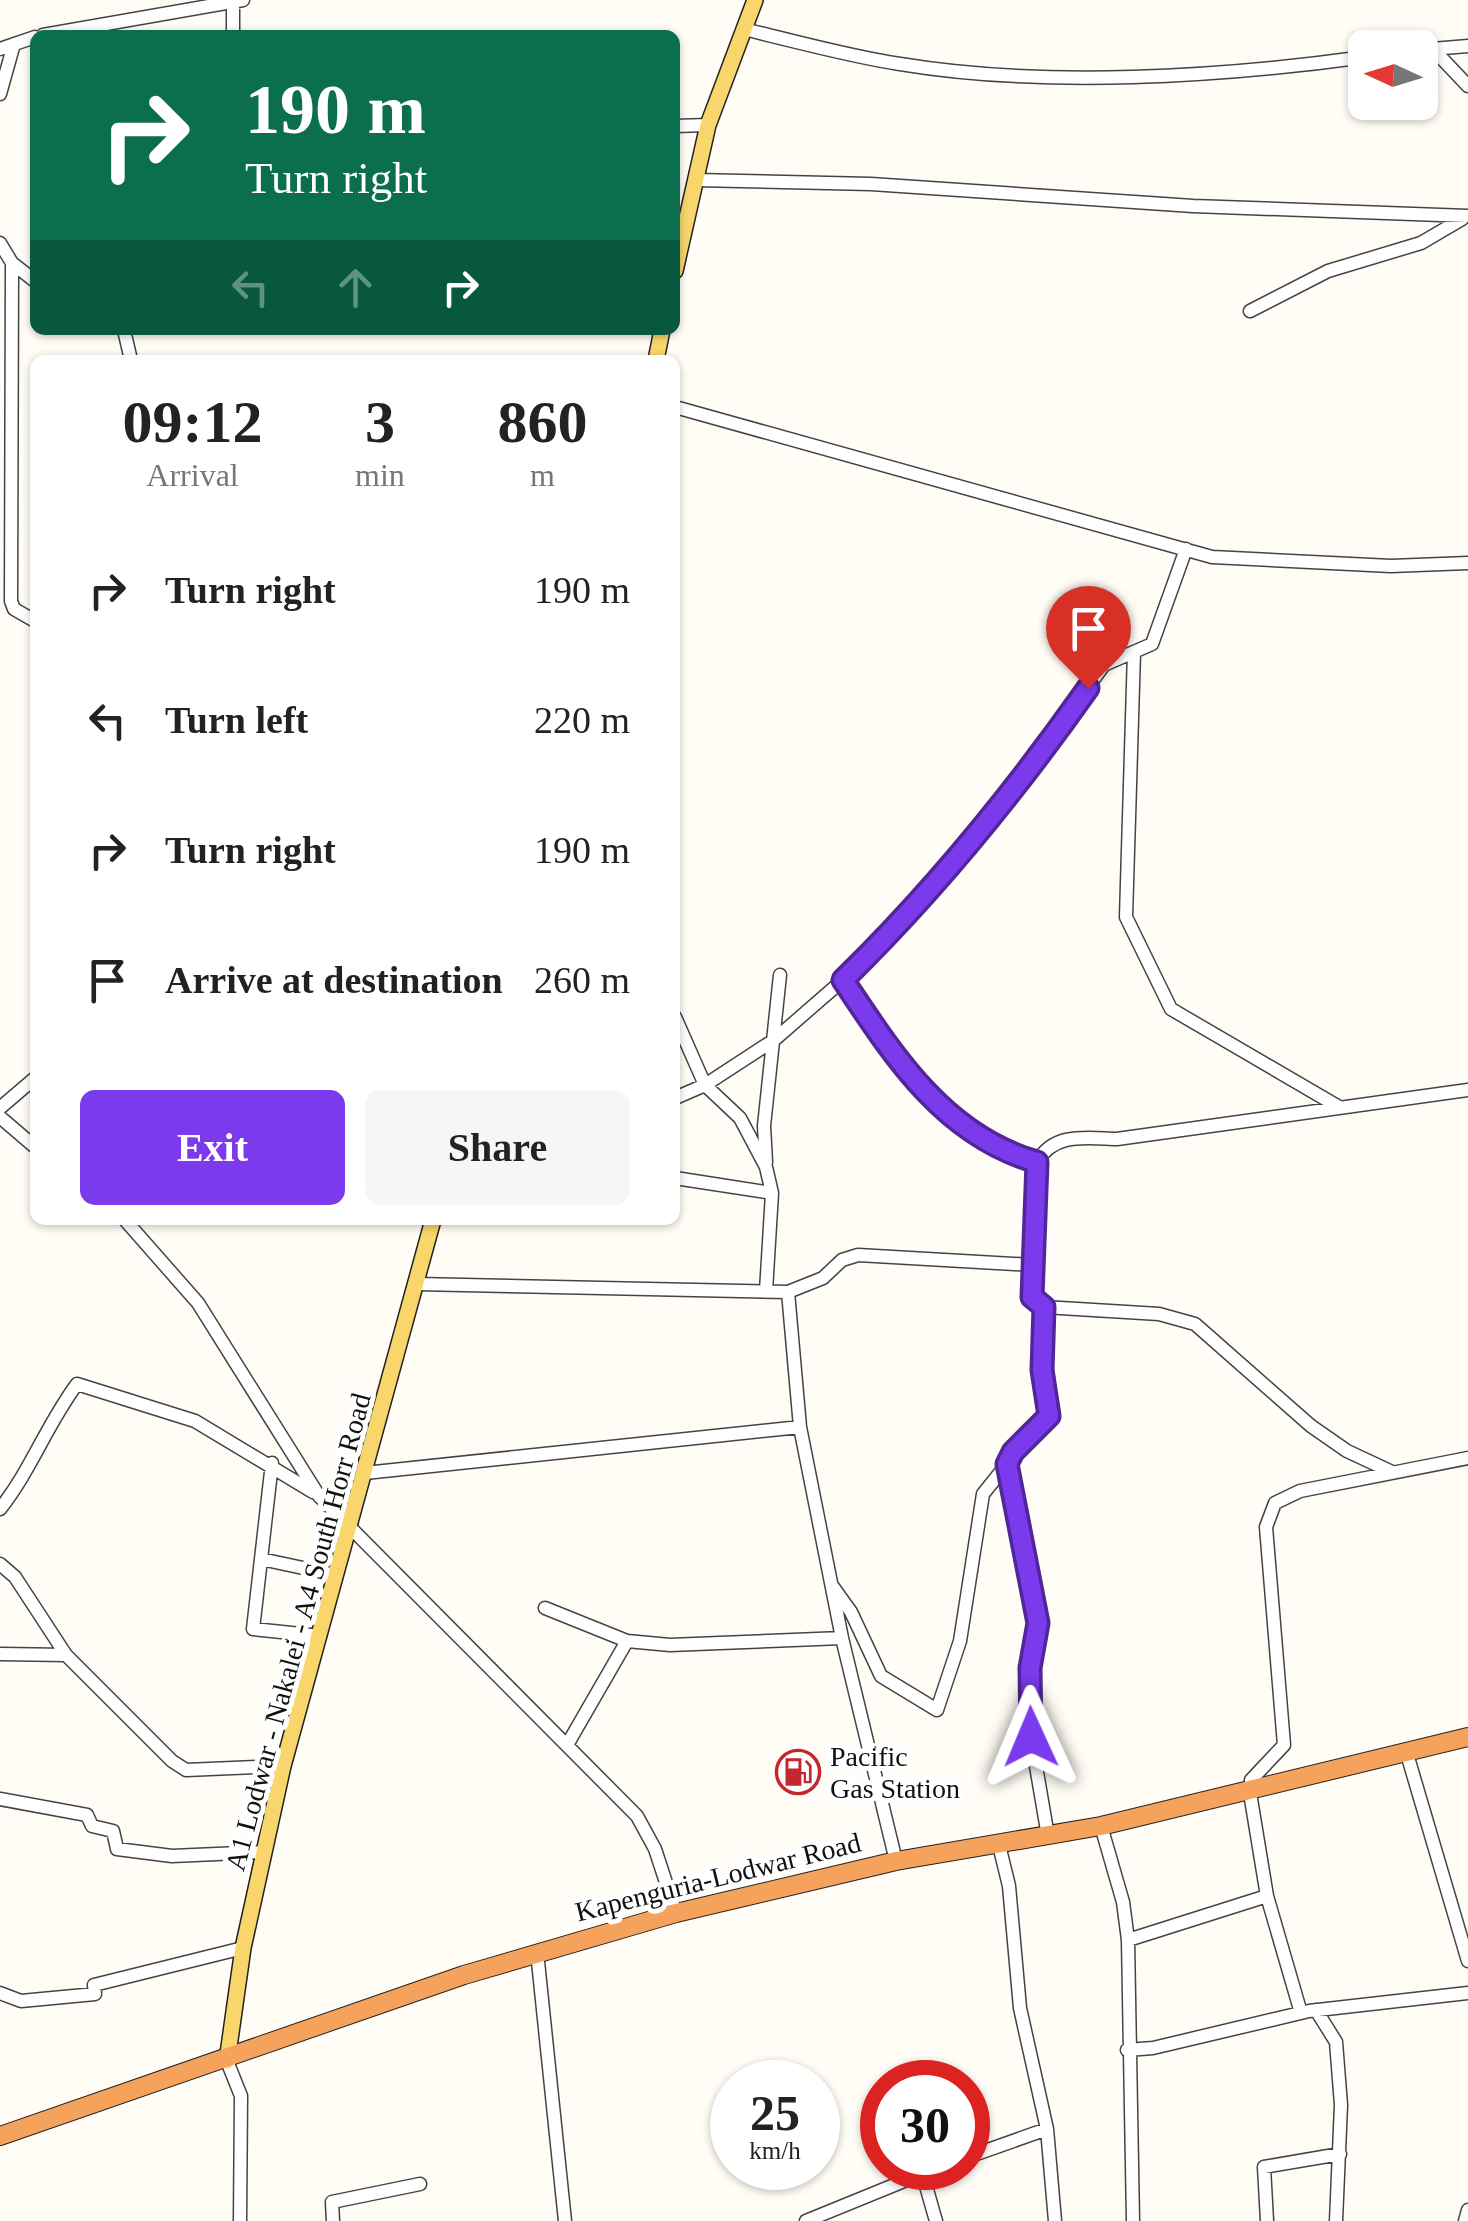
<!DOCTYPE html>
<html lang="en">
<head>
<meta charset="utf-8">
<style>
  :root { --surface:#fff; --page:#f6f6f6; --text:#222; --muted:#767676; --accent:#7c3aed }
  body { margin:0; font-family:"Times New Roman",serif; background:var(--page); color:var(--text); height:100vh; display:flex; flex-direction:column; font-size:38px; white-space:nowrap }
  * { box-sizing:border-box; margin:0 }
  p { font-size:32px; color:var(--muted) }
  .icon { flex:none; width:55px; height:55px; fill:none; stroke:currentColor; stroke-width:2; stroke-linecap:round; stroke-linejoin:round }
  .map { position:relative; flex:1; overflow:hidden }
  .drawer { position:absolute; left:30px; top:355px; width:650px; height:870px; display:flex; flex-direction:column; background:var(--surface); border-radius:15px; box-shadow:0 2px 8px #0004 }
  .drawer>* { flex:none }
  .top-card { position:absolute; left:30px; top:30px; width:650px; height:305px; border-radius:15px; box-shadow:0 2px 8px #0004; background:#0b6e4f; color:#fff; overflow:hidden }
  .needle { width:65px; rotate:274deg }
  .controls { position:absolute; left:1348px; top:30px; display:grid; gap:20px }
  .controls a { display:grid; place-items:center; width:90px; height:90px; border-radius:15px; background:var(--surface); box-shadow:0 2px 8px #0004; font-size:50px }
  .speed { position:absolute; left:710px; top:2060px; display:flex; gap:20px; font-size:50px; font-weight:700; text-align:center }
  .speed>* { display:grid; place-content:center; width:130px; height:130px; border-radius:50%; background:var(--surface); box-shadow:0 2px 8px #0004; line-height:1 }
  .speed small { font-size:25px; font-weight:400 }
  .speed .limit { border:15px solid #d22; background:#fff; color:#111 }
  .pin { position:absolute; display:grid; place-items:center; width:85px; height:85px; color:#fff; margin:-102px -42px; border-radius:50% 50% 50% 0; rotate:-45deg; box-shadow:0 0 10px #0007 }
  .pin .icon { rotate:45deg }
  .me { position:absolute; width:110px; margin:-55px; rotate:359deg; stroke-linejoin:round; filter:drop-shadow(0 0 8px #0008) }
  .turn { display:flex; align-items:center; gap:35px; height:210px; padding:0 50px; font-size:45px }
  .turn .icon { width:130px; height:130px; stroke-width:2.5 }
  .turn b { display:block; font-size:70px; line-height:85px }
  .lanes { display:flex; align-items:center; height:95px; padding:0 50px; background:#0003; justify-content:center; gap:50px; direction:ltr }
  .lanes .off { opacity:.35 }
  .eta { display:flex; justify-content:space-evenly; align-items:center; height:170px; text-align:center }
  .eta b { font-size:60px; font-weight:700; line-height:70px }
  .cta { display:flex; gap:20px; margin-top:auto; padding:20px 50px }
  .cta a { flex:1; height:115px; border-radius:15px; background:var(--accent); color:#fff; font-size:40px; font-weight:700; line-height:115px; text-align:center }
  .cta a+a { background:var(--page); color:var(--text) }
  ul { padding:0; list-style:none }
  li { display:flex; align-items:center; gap:30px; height:130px; padding:0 50px }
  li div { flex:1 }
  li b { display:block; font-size:38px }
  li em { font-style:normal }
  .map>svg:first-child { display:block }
</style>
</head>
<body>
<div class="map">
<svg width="1468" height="2221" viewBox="0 0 1468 2221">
  <rect width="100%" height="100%" fill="#fffdf5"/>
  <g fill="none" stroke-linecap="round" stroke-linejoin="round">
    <defs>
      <path id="minor" d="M233,0V35
        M743,29C795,41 847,56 900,64C1045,88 1220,77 1365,57
        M43,35L243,0
        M1432,48L1468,86
        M0,49L35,37
        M1420,50L1468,46
        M0,94L14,44
        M675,126L708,125
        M695,180L871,184L1193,206L1468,216
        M0,243L12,263L35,281
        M12,263L11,601L14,609L35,621
        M1250,311L1328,271L1421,243L1462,219
        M124,330L131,360
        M675,407L1212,557L1391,566L1468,563
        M1134,652L1126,917L1171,1009L1339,1107
        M843,980C893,1055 944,1136 1037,1162
        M675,1017L705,1085L740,1118L766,1167L772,1193
        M675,1098L705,1085L774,1040L843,980L916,909L990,820L1104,665L1152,644L1186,549
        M0,1108L35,1078
        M0,1117L35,1147
        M766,1162L764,1126L780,975
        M675,1178L772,1193L766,1291
        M125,1220L198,1303L319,1496L637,1816L655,1849L676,1913
        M417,1284L788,1292L823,1278L842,1260L858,1255L1033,1265
        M1044,1307L1159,1314L1195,1324L1311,1426L1347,1451L1392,1472
        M800,1427L842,1638L896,1861
        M272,1463L253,1629L320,1636
        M365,1473L800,1427L788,1292
        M0,1509C31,1470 47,1424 77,1384L195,1421L313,1492
        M261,1559L336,1575
        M0,1564L15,1577L66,1655L172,1761L186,1770L283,1766
        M833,1587L851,1612L881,1676L937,1710L960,1641L983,1494L1007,1464
        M545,1608L627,1641L670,1645L842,1638
        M0,1654L66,1655
        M567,1745L627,1641
        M1407,1754L1468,1961
        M0,1799L87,1815L92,1826L113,1831L117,1849L172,1856L263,1852
        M1101,1826L1123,1902L1128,1940L1133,2221
        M1048,1836L1031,1737L1030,1668L1039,1623L1007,1464L1013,1452L1049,1416L1042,1370L1044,1307L1032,1297L1037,1162C1054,1132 1085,1138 1117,1139L1468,1090
        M999,1845L1009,1886L1020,2008L1047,2129L1055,2221
        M1128,1940L1267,1896
        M537,1952L565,2221
        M0,1993L21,2001L95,1994L94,1985L243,1948
        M1316,2010L1336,2042L1341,2105L1336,2221
        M1301,2013L1267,1896L1250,1793L1251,1780L1284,1745L1266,1527L1275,1503L1300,1491L1468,1458
        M1127,2050L1153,2048L1309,2011L1468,1993
        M227,2061L241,2096L240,2221
        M968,2157L1047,2129
        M922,2172L936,2221
        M333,2221L332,2202L420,2184
        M806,2221L936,2168
        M1267,2221L1264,2167L1340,2154
        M1465,2221L1468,2210"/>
      <path id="major" d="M675,271L708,125L755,0
        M656,360L662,330
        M227,2061L243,1948L283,1766L433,1220"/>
      <path id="highway" d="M0,2136L464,1975L676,1913L896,1861L1101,1826L1468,1737"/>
    </defs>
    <!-- minor casing -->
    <use href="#minor" stroke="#444" stroke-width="15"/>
    <!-- major casing -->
    <use href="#major" stroke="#222" stroke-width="18"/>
    <!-- highway casing -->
    <use href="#highway" stroke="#222" stroke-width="20"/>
    <!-- minor -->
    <use href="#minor" stroke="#fff" stroke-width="12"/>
    <!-- major -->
    <use href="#major" stroke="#f9d66b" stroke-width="15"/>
    <!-- highway -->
    <use href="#highway" stroke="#f5a25d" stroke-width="18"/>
  </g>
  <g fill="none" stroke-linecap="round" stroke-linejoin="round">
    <defs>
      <path id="route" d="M1031,1737L1030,1668L1038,1623L1007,1464L1013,1452L1049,1416L1042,1370L1044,1307L1032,1297L1037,1162C944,1136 893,1055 843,980C935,890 1014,793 1088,688"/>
    </defs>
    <!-- route casing -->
    <use href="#route" stroke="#51269a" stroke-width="25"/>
    <!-- route -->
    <use href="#route" stroke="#7c3aed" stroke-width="18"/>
  </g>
  <!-- icons -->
  <defs>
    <symbol id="fuel-ring" viewBox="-11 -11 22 22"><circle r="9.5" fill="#fff" stroke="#c4262e" stroke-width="1.5"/><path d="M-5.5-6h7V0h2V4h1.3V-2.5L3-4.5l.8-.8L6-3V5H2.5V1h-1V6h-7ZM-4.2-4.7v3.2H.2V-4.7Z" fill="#c4262e"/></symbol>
  </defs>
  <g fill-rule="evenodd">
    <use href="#fuel-ring" x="773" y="1747" width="50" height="50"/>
  </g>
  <g text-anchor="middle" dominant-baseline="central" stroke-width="10" stroke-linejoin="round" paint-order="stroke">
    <!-- street labels -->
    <g font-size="28" fill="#111" stroke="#fff">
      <text transform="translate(298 1632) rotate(-75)">A1 Lodwar - Nakalei - A4 South Horr Road</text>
      <text transform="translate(718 1877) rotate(-14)">Kapenguria-Lodwar Road</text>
    </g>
    <!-- poi labels -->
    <g font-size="28" fill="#111" stroke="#fff" text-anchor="start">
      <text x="830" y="1756">Pacific<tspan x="830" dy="32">Gas Station</tspan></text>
    </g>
  </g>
</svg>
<div class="controls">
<a><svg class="needle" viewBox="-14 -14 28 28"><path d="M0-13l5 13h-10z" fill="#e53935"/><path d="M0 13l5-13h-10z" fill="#767676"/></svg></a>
</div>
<div class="speed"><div>25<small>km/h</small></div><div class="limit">30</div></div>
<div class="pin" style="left:1088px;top:688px;background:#d93025"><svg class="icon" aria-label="arrive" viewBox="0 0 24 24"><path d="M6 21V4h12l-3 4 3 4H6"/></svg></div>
<svg class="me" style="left:1031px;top:1737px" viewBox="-20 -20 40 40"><path d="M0-17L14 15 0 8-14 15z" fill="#7c3aed" stroke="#fff" stroke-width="4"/></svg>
<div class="top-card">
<div class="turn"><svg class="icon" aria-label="right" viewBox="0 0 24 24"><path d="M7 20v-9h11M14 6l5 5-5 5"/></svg><div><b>190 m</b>Turn right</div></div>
<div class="lanes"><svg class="icon off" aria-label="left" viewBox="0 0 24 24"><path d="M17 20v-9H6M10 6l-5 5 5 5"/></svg><svg class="icon off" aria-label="ahead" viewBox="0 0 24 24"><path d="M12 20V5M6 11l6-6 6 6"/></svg><svg class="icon" aria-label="right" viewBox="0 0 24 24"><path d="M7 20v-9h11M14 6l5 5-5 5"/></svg></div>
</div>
<section class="drawer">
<div class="eta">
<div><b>09:12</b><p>Arrival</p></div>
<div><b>3</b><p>min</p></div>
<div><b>860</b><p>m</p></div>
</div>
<ul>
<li><svg class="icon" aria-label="right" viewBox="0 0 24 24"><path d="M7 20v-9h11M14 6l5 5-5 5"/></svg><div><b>Turn right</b></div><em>190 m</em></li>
<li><svg class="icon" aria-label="left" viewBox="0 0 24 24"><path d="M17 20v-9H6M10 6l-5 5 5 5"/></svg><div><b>Turn left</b></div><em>220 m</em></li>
<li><svg class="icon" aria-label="right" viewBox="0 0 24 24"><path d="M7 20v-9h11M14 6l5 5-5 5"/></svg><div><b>Turn right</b></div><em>190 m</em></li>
<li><svg class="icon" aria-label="arrive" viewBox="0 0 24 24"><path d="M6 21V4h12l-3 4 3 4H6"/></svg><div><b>Arrive at destination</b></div><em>260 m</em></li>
</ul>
<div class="cta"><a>Exit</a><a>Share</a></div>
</section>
</div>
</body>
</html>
